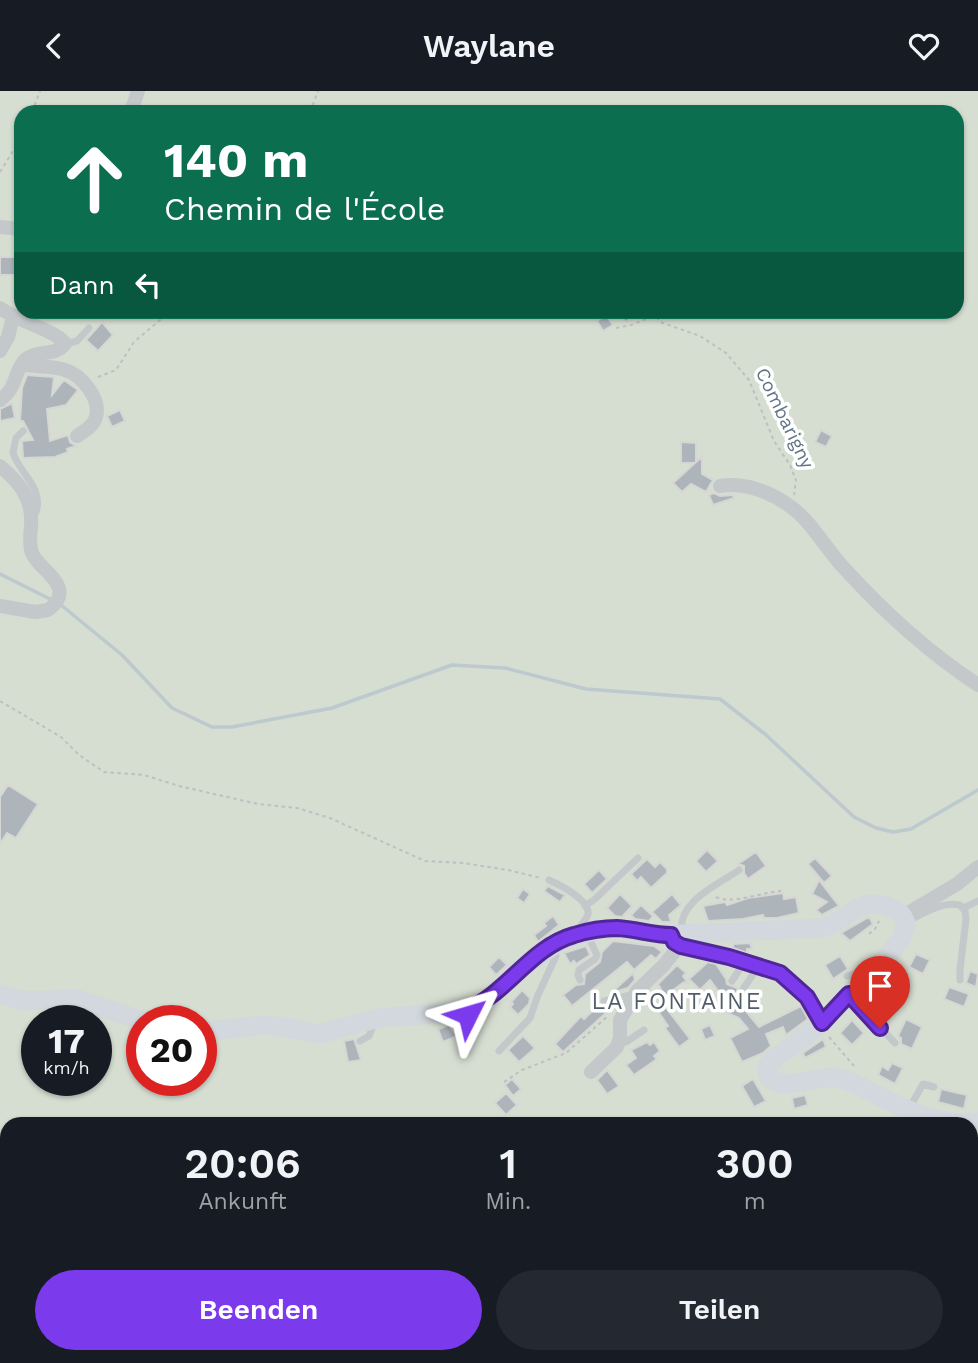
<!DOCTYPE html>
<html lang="de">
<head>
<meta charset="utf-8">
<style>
  :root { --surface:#171b24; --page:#242831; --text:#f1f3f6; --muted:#9ea1a6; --accent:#7c3aed }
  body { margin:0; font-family:"Work Sans",sans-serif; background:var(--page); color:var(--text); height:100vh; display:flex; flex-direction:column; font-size:26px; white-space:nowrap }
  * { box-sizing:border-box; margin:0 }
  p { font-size:23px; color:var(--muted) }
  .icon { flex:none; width:38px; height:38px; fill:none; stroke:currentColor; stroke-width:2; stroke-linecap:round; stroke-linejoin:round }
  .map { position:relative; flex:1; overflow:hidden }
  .drawer { position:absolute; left:0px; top:1026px; width:978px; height:247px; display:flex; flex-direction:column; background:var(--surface); border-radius:21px 21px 0 0; box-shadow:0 2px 5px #0004 }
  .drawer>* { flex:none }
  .banner { position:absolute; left:14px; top:14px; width:950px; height:214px; border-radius:21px; box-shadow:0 2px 5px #0004; background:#0b6e4f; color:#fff; overflow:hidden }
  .speed { position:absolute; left:21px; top:914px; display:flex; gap:14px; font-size:35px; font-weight:700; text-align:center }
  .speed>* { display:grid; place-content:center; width:91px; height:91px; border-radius:50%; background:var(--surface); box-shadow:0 2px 5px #0004; line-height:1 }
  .speed small { font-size:18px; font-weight:400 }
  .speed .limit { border:10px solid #d22; background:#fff; color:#111 }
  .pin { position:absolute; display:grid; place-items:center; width:60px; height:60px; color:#fff; margin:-72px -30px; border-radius:50% 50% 50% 0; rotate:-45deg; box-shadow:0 0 7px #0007 }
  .pin .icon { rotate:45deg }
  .me { position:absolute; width:77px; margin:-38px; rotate:50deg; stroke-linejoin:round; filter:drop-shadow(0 0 5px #0008) }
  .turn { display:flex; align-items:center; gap:24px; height:147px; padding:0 35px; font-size:32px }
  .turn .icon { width:91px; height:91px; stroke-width:2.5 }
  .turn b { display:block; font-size:49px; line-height:60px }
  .then { display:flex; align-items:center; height:66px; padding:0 35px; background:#0003; gap:14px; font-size:26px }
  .eta { display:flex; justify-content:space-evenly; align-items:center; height:119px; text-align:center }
  .eta b { font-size:42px; font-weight:600; line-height:49px }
  .primary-button { display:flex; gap:14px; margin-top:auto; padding:14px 35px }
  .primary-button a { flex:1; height:80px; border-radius:42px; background:var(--accent); color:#fff; font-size:28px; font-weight:600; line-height:80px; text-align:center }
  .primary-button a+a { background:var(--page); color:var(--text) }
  header { display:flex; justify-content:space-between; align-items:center; height:91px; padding:0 35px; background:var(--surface); font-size:32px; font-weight:600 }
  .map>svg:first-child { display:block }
</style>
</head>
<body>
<header><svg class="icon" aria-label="back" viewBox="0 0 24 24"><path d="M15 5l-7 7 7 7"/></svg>Waylane<svg class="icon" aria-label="heart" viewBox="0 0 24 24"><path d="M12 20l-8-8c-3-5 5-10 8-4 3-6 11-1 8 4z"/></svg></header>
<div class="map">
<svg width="978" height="1272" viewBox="0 0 978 1272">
  <rect width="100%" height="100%" fill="#f5f5f1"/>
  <!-- green -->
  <path fill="#d6ddd1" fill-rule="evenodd" d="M0,0H978V1272H0ZM21,21H957V220H21ZM37,929H96V989H37ZM142,929H201V989H142ZM7,1032H971V1265H7Z"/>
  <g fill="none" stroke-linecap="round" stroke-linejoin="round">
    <!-- stream -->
    <path stroke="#bcc9ce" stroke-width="3.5" d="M0,483L54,510
      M61,514L122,564L172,617L212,636H232L332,617L452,574L505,577L586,598L720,608L765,643L854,726L876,737L893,741L911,738L978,699"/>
  </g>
  <!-- building -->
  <path fill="#adb5bb" stroke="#d6d6d4" stroke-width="2" d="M0,166H20L19,184H0Z
    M610,220H634L627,231Z
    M606,224L613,234L603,240L597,230Z
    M102,231L113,244L98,260L86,249Z
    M27,284L54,286L52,304L64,289L78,299L66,314L47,318L50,350L68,344L70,351L76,355L67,358L68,361L55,366L23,367L22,350L33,349L23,330H20L22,297Z
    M12,312L15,327L0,330V318Z
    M120,319L125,330L112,336L107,325Z
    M821,339L832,345L826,356L815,351Z
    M681,351L696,352V371L702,366V383L713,389L706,401L691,393L682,401L673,392L695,372H681Z
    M714,402L720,405L733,404L734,407L713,414L709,404Z
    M8,694L38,713L16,747L7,742L0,753V706Z
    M707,759L718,770L706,781L696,770Z
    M756,761L766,775L748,788L744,782V775L738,773Z
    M815,767L832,785L824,792L808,773Z
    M647,768L655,776L660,771L667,778V782L651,797L641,786L637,790L631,783Z
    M599,779L607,788L592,802L584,793Z
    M819,789L839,815L822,824L816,819L827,811L812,803Z
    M548,795L565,804L560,811L544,800Z
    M523,798L530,803L524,812L517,807Z
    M783,802L784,808L796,806L799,822L777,827H764L763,824L743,828L708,830L703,815L725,811L727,814L748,807Z
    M620,803L632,815L622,826L615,825L607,817Z
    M672,803L681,814L669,824L671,831H662L652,821Z
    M641,814L653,825L649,830L635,828L631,824Z
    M553,825L559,834L538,851L534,844L546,835L544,832Z
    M869,826L873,833L850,850L841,842Z
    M613,850L654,855L662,861L656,868L651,864L634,879L627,871L572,915L563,904L576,894L584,893L585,883L600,871L602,861Z
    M750,852L752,858H747V862L733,857V853Z
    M586,855L590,864L576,873L574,870L570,873L564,862Z
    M916,863L930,869L923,883L909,876Z
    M840,865L848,878L833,888L825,874Z
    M499,866L507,874L496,884L489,876Z
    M708,871L716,873L726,888L727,893L737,897L738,905H746L740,913L759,936L801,915L808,928L786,944L783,936L766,943L771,955L763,962L742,971L730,947L748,938L739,927L723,920L726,913L718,907L721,904L710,889L700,899L689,888Z
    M677,874L686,882L683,885L688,892L684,891L665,905L658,893Z
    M970,880L978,883L976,896L966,892Z
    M633,882L635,889L628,897L611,902Z
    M949,896L969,903L964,916L944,908Z
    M522,899L530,907L529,913L518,924L510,916L513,913L511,911Z
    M882,901L897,907L890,924L875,918Z
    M599,914L606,922L563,961L555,953L581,925L584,928Z
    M664,914L690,948L679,956L665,937L668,935L657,919Z
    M906,928L922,936L912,958L901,953V947L898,945Z
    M852,929L864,942L852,954L840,942Z
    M449,934L457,945L443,951L438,938Z
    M710,934L715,945L705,949L701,938Z
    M523,945L535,957L519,971L508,959Z
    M354,948L361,969L348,971L344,950Z
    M823,948L826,956L805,967L803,962Z
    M647,951L650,954L654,951L660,960L654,965L657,968L634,984L626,974L636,967L631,959Z
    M892,972L903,977L895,993L878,984L882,975L888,979Z
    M607,979L619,995L607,1003L597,989Z
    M512,988L521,998L513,1005L505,994Z
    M753,988L766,1010L754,1016L742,995Z
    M941,998L967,1004L964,1018L938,1011Z
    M506,1002L517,1014L506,1024L495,1012Z
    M805,1004L808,1014L794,1018L792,1007Z"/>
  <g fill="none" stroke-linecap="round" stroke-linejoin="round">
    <!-- path -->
    <path stroke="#bdc0c2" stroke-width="2" stroke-dasharray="3.5 3.5" stroke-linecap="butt" d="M32,21L40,0
      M310,21L318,0
      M0,81L21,47
      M653,220L660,231L700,245L726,262L749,289L774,350L790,374L796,389L794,404
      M616,237L631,234L654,225
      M98,286L116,279L134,251L171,220
      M0,610L61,646L79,664L104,681L144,684L179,695L258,713L297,717L330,727L425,770L463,772L508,779L541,787
      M716,806C732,814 762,801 781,800
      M869,843L875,838L879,830
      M829,946L855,976
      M504,991L522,979L566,962L608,925"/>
    <!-- lane -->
    <path stroke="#c4c8cb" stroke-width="7" d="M65,253L77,250L89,237
      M23,340L16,347L13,362C20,383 44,397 36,421L31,424
      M549,789C560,794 590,809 588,823C587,828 581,834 578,838V842
      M585,815L595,808L638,767
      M963,817L978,810
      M906,831C923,823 941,810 960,814L965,820L966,828L960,879V889
      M682,842C676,811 718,794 739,779
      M847,885L867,879
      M580,889L578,884L579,879L595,868L597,864L587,843
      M732,890L745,870
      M742,900L759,874
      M850,904L895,952
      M604,910L631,904
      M455,935L461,932L468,925
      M360,950L369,945L374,932
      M620,950L626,951L644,939
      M499,960L530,927L538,904L556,865L551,857
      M909,1018L923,993L934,996"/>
    <!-- street -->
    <path stroke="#c4c8cb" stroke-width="14" d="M131,21L138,0
      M0,136L21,138
      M0,217C15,229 60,241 65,253C55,266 35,258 24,270C13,283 18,296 0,309
      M0,260L8,246L13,226
      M22,273C36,277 51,274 65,279C82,284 101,308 96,326C94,335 84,340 77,345
      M0,375C20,392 33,407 31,435C30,444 29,454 32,462C39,480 79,496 48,519L35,521L0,515
      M720,395C745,391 771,401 791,416C810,429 827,459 844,477C884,521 928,561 978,594
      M903,825L957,793L978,776
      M671,844L674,851L681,855L729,866L780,882L807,907L822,932
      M591,981L617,956L620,947V929L637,900L664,874L679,855"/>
    <!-- secondary -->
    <path stroke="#d2d8dd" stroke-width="19" d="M0,903L24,910L77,908L142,930
      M201,941L261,934L277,935L319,943L379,927L462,921L489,907L519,879L562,849L598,839L615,837L663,844L822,837C849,830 859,804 890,816C899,820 903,824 906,832L901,848L880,874L815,938L774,968L767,975L768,986C785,1002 814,984 836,987C854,990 869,1000 885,1008C914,1023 945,1035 978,1031
      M971,1157H978
      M664,1265L672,1272
      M461,1272L510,1269L525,1265
      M802,1272L810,1265"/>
  </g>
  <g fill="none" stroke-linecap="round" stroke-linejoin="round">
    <defs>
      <path id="route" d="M468,924L467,919C507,902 531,856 574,844C587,840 603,837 617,837C636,838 653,844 671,844L674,851L681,855L729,866L780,882L807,906L822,932L849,903L880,937"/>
    </defs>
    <!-- route casing -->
    <use href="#route" stroke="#51269a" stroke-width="18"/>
    <!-- route -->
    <use href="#route" stroke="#7c3aed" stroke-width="12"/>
  </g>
  <g text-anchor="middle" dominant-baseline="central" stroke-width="7" stroke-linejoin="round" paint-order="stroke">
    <!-- street labels -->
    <g font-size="19" fill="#617585" stroke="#fff">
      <text transform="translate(785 327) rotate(64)">Combarigny</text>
    </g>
    <!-- quarter labels -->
    <g font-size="23" letter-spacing="2" fill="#505e69" stroke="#fff">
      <text x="677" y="910">LA FONTAINE</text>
    </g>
  </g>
</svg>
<div class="speed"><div>17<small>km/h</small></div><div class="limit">20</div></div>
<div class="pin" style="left:880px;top:937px;background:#d93025"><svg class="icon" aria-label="arrive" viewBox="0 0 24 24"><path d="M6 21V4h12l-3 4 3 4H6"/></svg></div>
<svg class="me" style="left:468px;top:924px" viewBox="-20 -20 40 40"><path d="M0-17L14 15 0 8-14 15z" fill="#7c3aed" stroke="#fff" stroke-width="4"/></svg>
<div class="banner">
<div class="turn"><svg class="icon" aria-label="ahead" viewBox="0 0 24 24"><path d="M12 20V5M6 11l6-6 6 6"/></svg><div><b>140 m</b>Chemin de l'École</div></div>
<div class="then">Dann<svg class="icon" aria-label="left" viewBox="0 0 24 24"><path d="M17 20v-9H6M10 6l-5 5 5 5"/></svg></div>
</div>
<section class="drawer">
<div class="eta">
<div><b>20:06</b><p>Ankunft</p></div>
<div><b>1</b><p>Min.</p></div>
<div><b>300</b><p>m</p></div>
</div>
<div class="primary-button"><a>Beenden</a><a>Teilen</a></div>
</section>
</div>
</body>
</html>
